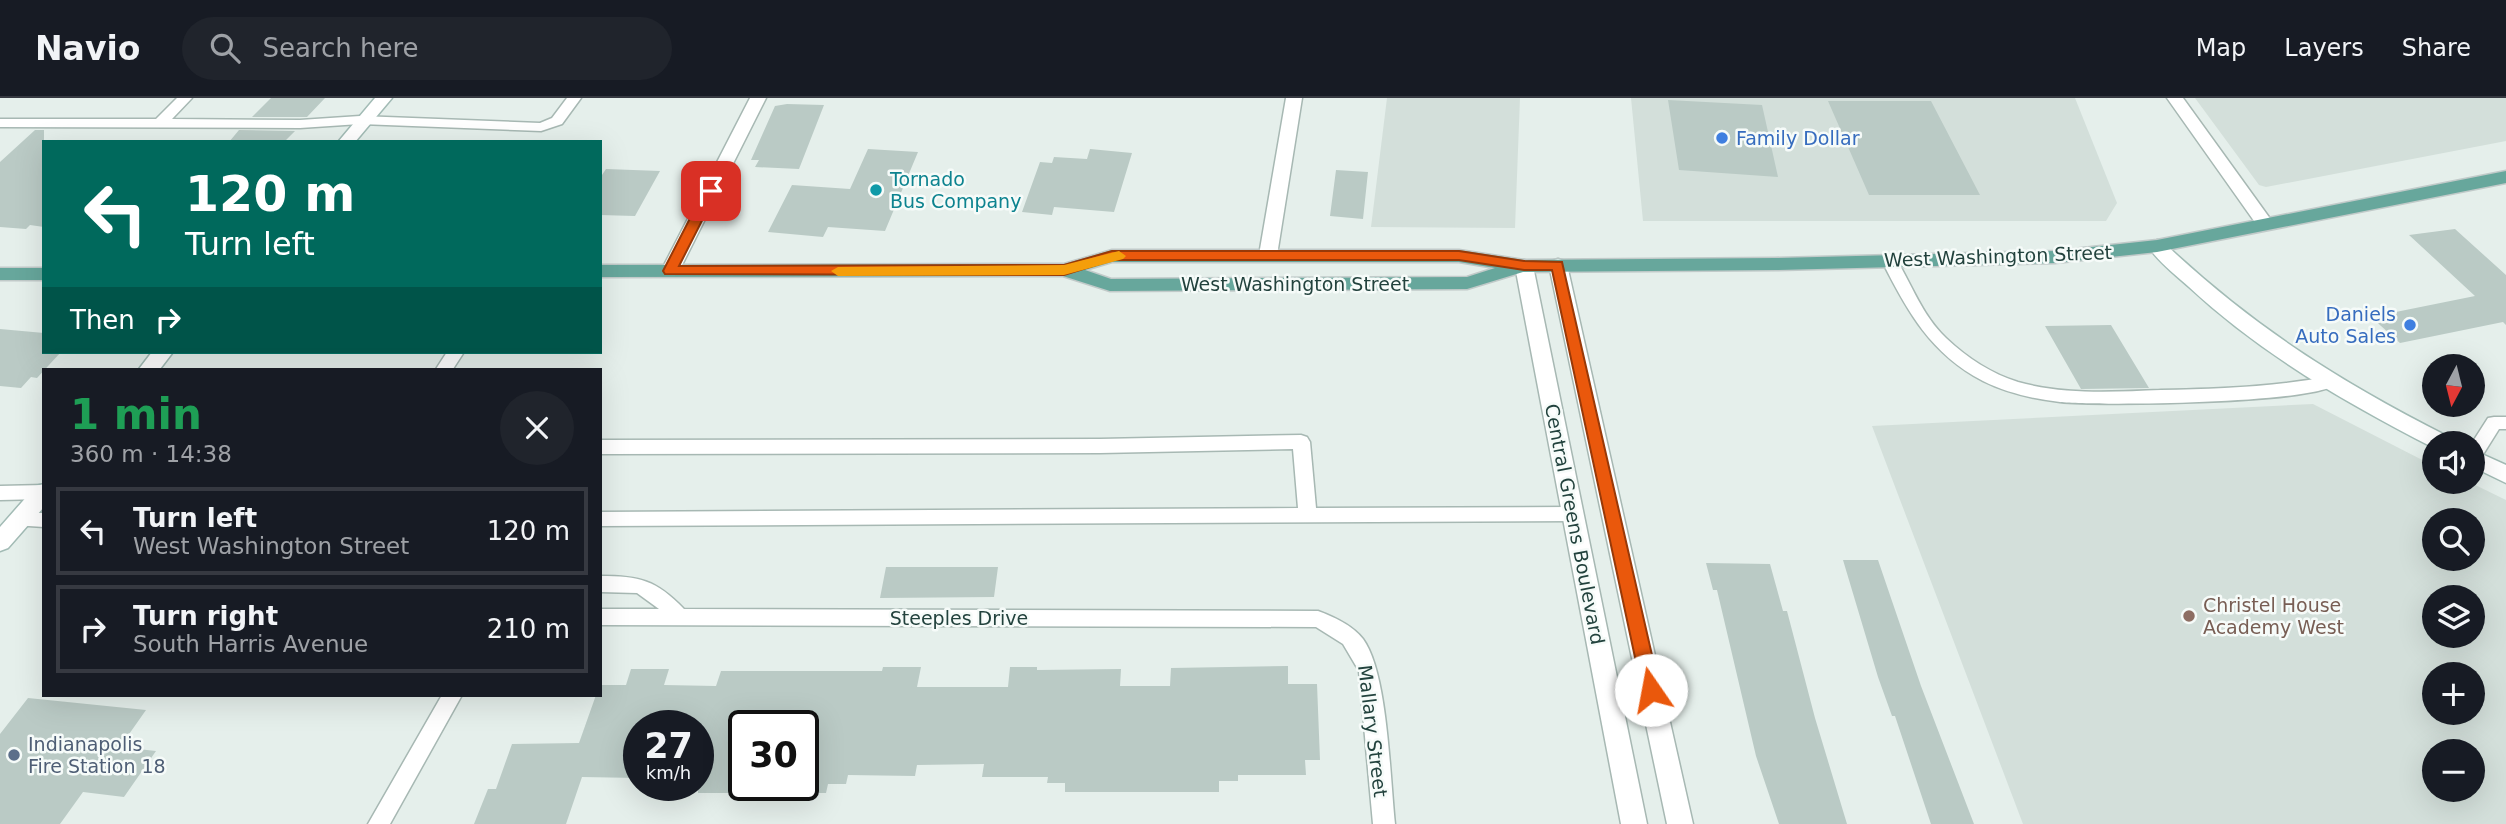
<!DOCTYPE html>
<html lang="en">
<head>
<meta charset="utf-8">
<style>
  :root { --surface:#171b24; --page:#20242c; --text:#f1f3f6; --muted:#9ea1a6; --line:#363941 }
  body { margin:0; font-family:"DejaVu Sans",sans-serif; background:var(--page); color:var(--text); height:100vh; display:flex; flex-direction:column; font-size:26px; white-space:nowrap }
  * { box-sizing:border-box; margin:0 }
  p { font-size:23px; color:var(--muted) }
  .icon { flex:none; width:38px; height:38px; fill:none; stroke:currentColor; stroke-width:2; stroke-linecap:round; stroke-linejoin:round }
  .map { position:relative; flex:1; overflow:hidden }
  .side { position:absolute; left:42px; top:270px; width:560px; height:329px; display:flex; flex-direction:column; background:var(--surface); border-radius:0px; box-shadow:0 7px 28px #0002 }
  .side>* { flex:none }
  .hud { position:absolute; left:42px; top:42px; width:560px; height:214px; border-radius:0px; box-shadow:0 7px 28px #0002; background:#00695c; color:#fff; overflow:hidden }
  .needle { width:46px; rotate:187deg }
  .controls { position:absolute; left:2422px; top:256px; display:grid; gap:14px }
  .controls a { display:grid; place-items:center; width:63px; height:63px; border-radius:50%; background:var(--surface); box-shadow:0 7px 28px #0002; font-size:35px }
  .speed { position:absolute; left:623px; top:612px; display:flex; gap:14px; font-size:35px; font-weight:700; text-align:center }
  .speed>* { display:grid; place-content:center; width:91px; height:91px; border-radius:50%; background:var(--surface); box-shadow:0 7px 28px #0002; line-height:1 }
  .speed small { font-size:18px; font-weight:400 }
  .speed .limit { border:4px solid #111; border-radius:10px; background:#fff; color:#111 }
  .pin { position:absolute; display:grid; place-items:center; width:60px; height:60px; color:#fff; margin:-30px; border-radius:14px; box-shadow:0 4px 10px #0006 }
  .me { position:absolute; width:77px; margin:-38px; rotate:348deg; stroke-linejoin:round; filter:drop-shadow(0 0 5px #0008) }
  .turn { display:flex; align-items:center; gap:24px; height:147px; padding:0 28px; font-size:32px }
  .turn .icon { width:91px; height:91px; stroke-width:2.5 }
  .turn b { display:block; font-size:49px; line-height:60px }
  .then { display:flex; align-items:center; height:66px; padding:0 28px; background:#0003; gap:14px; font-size:26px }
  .round { display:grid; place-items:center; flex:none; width:74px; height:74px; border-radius:37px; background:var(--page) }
  .headline { display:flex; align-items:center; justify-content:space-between; height:119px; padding:0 28px }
  h1 { font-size:42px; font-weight:600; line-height:52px; color:#1e9e55 }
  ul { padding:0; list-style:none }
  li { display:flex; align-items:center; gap:21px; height:88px; margin:0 14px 10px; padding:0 14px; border:4px solid var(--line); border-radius:0px }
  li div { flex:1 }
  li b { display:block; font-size:26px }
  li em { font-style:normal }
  header { display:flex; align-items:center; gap:42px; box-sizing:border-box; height:98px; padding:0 35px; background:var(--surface); border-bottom:2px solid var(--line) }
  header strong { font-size:33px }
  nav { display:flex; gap:38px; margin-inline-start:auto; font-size:24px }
  .search { width:490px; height:63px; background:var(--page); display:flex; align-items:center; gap:18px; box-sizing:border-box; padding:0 24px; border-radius:38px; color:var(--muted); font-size:26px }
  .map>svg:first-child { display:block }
</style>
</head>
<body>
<header>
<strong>Navio</strong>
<div class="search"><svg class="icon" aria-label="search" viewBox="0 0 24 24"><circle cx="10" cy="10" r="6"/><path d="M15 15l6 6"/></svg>Search here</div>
<nav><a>Map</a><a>Layers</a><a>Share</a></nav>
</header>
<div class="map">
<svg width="2506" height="726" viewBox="0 0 2506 726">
  <rect width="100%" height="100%" fill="#e5efeb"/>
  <!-- built -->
  <path fill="#d3dfda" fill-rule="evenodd" d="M1387,0H1520L1515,130L1371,129Z
    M1631,0H2075L2117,105L2106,123H1643Z
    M2195,0H2506V43L2266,89L2259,87Z
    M2313,306L2434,368V383H2467L2506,402V726H2023L1872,328ZM2434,422H2473V460H2434ZM2434,499H2473V537H2434ZM2434,576H2473V614H2434ZM2434,653H2473V691H2434Z"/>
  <!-- building -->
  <path fill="#bacac5" d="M271,0H325L307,19H252Z
    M1668,2L1762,7L1778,79L1679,72Z
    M1828,3H1931L1980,97H1869Z
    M787,6L824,7L799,71L755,69L759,62H751L775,8Z
    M35,32H44V129L30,127L26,131L0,129V64Z
    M239,32L295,33L284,44H229Z
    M868,51L918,54L885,133L828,129L823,139L768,134L792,87L850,91Z
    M1090,51L1132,55L1114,114L1054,109L1052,117L1022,114L1040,64L1052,65L1054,59L1087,61Z
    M606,71L660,73L635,118L600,117V80Z
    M1336,72L1368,74L1363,121L1330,118Z
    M2455,131L2506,177V227L2503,224L2400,245L2371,219L2475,198L2409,137Z
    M2111,227L2149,290L2081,291L2045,228Z
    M0,231L44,235V254H61L37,280L31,279L21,290L0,288Z
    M1843,462H1878L1921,588L1974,726H1931L1895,618H1892L1878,579Z
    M1706,465L1770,466L1783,513H1787L1815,620L1847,726H1779L1756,658L1717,492H1713Z
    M886,469H998L994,499L880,500Z
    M1288,568V586H1317L1320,662H1305L1306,677H1238V683H1219V694H1065V685H1047L1048,679H982L984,666L917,667L915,678L848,677L846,686H828L826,695H803V628H744V695H698V628H639V680L582,679L566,726H474L488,691H496L512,646L579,645L596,597H600V587H626L631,571H669L664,587L716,588L721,573H882L883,569H921L917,589H1008L1010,569H1037V572L1121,571L1120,588H1170L1171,570Z
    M28,600L146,612L120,649L156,653L124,699L83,694L60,726H0V636Z"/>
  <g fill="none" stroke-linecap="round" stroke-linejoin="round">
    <defs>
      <path id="lane" d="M177,0H192L172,21L300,22L360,18L540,25L552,20L567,0H581L562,26L541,33L360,26L300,30L0,29V21H156Z
        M1890,158L1895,159C1912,187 1922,217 1946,240C1966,259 1992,276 2018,284C2064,297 2114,294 2161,292C2218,291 2275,289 2331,278L2339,284C2325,306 2095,308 2060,304C2034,301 2007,295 1983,283C1931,256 1907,213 1882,163Z
        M447,254H464L453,271H436Z
        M2494,319H2506V331H2499L2479,363L2473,365L2472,345L2488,320Z
        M1301,337L1307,339L1310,344L1316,410L1573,409L1579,411L1582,416L1579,421L1573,423L600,428V414L1298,410L1293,351L1100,355L600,356V342L1100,341Z
        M44,387V401L0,402V388Z
        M19,415H44V429L13,427L10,422L13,417Z
        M600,478C640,478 656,482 684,511L1318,513C1334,519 1352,527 1363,541C1388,575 1390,681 1395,726H1373L1359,573L1343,546L1316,529L600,527V511H659L637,495L600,494Z
        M442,597H462L390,726H368Z"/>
      <path id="street" d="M750,0H766L679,173L677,177H663L661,173Z
        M1286,0H1302L1277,157L1275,161H1261L1259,157Z
        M2167,0H2183L2271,122L2274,126L2271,130H2259Z
        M1558,161L1565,163L1567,167L1693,726H1667L1549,167L1551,163Z
        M1524,162L1531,164L1533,168L1647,726H1621L1515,168L1517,164Z"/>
      <path id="secondary" d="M375,0H392L355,44H338Z
        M2157,142L2163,144C2253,229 2340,284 2449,339L2452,345H2434V350C2347,305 2262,257 2189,189C2176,177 2158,164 2148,148Z
        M152,254H173L160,271H139Z
        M2473,352L2506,367V385L2473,369Z
        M44,386V409L8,450L0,453V429L36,388Z"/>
      <path id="primary" d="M2506,73V85L2157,154L2055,165L1775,172L1523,174L1467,191L1110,193L1063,178L600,179V167L1064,166L1112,152H1459L1524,162L1775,160L2055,153L2157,142ZM1112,164H1459L1495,170L1467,179L1111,181L1085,172Z
        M0,170H44V182H0Z"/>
    </defs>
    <!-- lane casing -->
    <use href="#lane" stroke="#a7b8b3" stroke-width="3"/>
    <!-- street casing -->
    <use href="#street" stroke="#a7b8b3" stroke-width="3"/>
    <!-- secondary casing -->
    <use href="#secondary" stroke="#a2bbb5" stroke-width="3"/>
    <!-- primary casing -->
    <use href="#primary" stroke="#c1cac9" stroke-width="3"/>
    <!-- lane -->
    <use href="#lane" fill="#fff" fill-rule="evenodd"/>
    <!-- street -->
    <use href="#street" fill="#fff" fill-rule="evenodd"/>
    <!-- secondary -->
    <use href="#secondary" fill="#fff" fill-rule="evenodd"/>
    <!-- primary -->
    <use href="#primary" fill="#67a79c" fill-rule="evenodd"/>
  </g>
  <!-- route -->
  <path fill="#ea580c" stroke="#983908" stroke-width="2" d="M711,89L717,93L679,168L1064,167L1112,153H1459L1524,163L1562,164L1660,592L1657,598L1651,600L1644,598L1642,592L1552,172H1524L1459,162H1112L1064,177L665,176L663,173L704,93Z"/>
  <!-- slow -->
  <path fill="#f59e0b" d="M1119,153L1126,158L1123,161L1064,177L838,178L831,173L838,169L1064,167Z"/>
  <!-- markers -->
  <g fill="#3f7fe0" stroke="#f6fbf9" stroke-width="2.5">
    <circle cx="1722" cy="40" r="7"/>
    <circle cx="2410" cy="227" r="7"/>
  </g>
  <circle fill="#0f9aa8" stroke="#f6fbf9" stroke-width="2.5" cx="876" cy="92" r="7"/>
  <circle fill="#8d6e63" stroke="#f6fbf9" stroke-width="2.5" cx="2189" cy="518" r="7"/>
  <circle fill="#5c6f8a" stroke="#f6fbf9" stroke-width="2.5" cx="14" cy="657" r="7"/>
  <g text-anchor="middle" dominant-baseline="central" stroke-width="5" stroke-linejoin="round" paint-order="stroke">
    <!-- shop labels -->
    <g font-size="19" fill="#366cbe" stroke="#f6fbf9" text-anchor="start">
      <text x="1736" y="40">Family Dollar</text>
      <text x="2396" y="216" text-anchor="end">Daniels<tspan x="2396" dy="22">Auto Sales</tspan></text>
    </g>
    <!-- culture labels -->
    <g font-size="19" fill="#0d838f" stroke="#f6fbf9" text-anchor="start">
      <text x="890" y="81">Tornado<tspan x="890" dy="22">Bus Company</tspan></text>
    </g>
    <!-- street labels -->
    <g font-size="19" fill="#22423d" stroke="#f6fbf9">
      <text transform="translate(1998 158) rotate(-2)">West Washington Street</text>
      <text x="1295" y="186">West Washington Street</text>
      <text transform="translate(1575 426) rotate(79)">Central Greens Boulevard</text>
      <text x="959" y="520">Steeples Drive</text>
      <text transform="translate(1373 633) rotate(83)">Mallary Street</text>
    </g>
    <!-- education labels -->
    <g font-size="19" fill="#785e54" stroke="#f6fbf9" text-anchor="start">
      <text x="2203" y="507">Christel House<tspan x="2203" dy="22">Academy West</tspan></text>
    </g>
    <!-- service labels -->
    <g font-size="19" fill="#4e5e75" stroke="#f6fbf9" text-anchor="start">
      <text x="28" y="646">Indianapolis<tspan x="28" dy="22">Fire Station 18</tspan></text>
    </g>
  </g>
</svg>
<div class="controls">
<a><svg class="needle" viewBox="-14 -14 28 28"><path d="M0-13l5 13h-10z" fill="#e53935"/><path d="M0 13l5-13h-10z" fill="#9ea1a6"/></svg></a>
<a><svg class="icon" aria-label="sound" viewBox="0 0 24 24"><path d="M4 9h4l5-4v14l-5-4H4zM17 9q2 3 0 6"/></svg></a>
<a><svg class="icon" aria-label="search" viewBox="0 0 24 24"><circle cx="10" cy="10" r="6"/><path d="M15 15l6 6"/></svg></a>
<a><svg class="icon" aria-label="layers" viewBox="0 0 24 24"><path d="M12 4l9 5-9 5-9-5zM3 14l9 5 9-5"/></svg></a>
<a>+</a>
<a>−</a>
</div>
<div class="speed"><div>27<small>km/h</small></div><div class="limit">30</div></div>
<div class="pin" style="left:711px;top:93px;background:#d93025"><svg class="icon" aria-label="arrive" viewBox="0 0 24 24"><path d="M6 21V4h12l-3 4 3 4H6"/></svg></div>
<svg class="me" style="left:1651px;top:592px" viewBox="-20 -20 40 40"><circle r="19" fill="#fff"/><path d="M0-13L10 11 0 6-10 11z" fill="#ea580c"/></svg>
<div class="hud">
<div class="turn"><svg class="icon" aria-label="left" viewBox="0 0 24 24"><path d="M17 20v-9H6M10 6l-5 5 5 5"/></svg><div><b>120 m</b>Turn left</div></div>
<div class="then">Then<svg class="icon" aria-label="right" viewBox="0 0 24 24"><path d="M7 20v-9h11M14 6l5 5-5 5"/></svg></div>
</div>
<section class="side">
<div class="headline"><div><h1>1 min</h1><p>360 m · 14:38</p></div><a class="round"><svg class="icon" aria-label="close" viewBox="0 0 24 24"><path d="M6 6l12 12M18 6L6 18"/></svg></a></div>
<ul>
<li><svg class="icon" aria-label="left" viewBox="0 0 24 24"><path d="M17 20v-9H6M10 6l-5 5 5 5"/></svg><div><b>Turn left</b><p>West Washington Street</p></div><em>120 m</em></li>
<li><svg class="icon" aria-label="right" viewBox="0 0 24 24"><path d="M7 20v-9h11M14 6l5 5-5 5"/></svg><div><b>Turn right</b><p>South Harris Avenue</p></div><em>210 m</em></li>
</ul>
</section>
</div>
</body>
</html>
